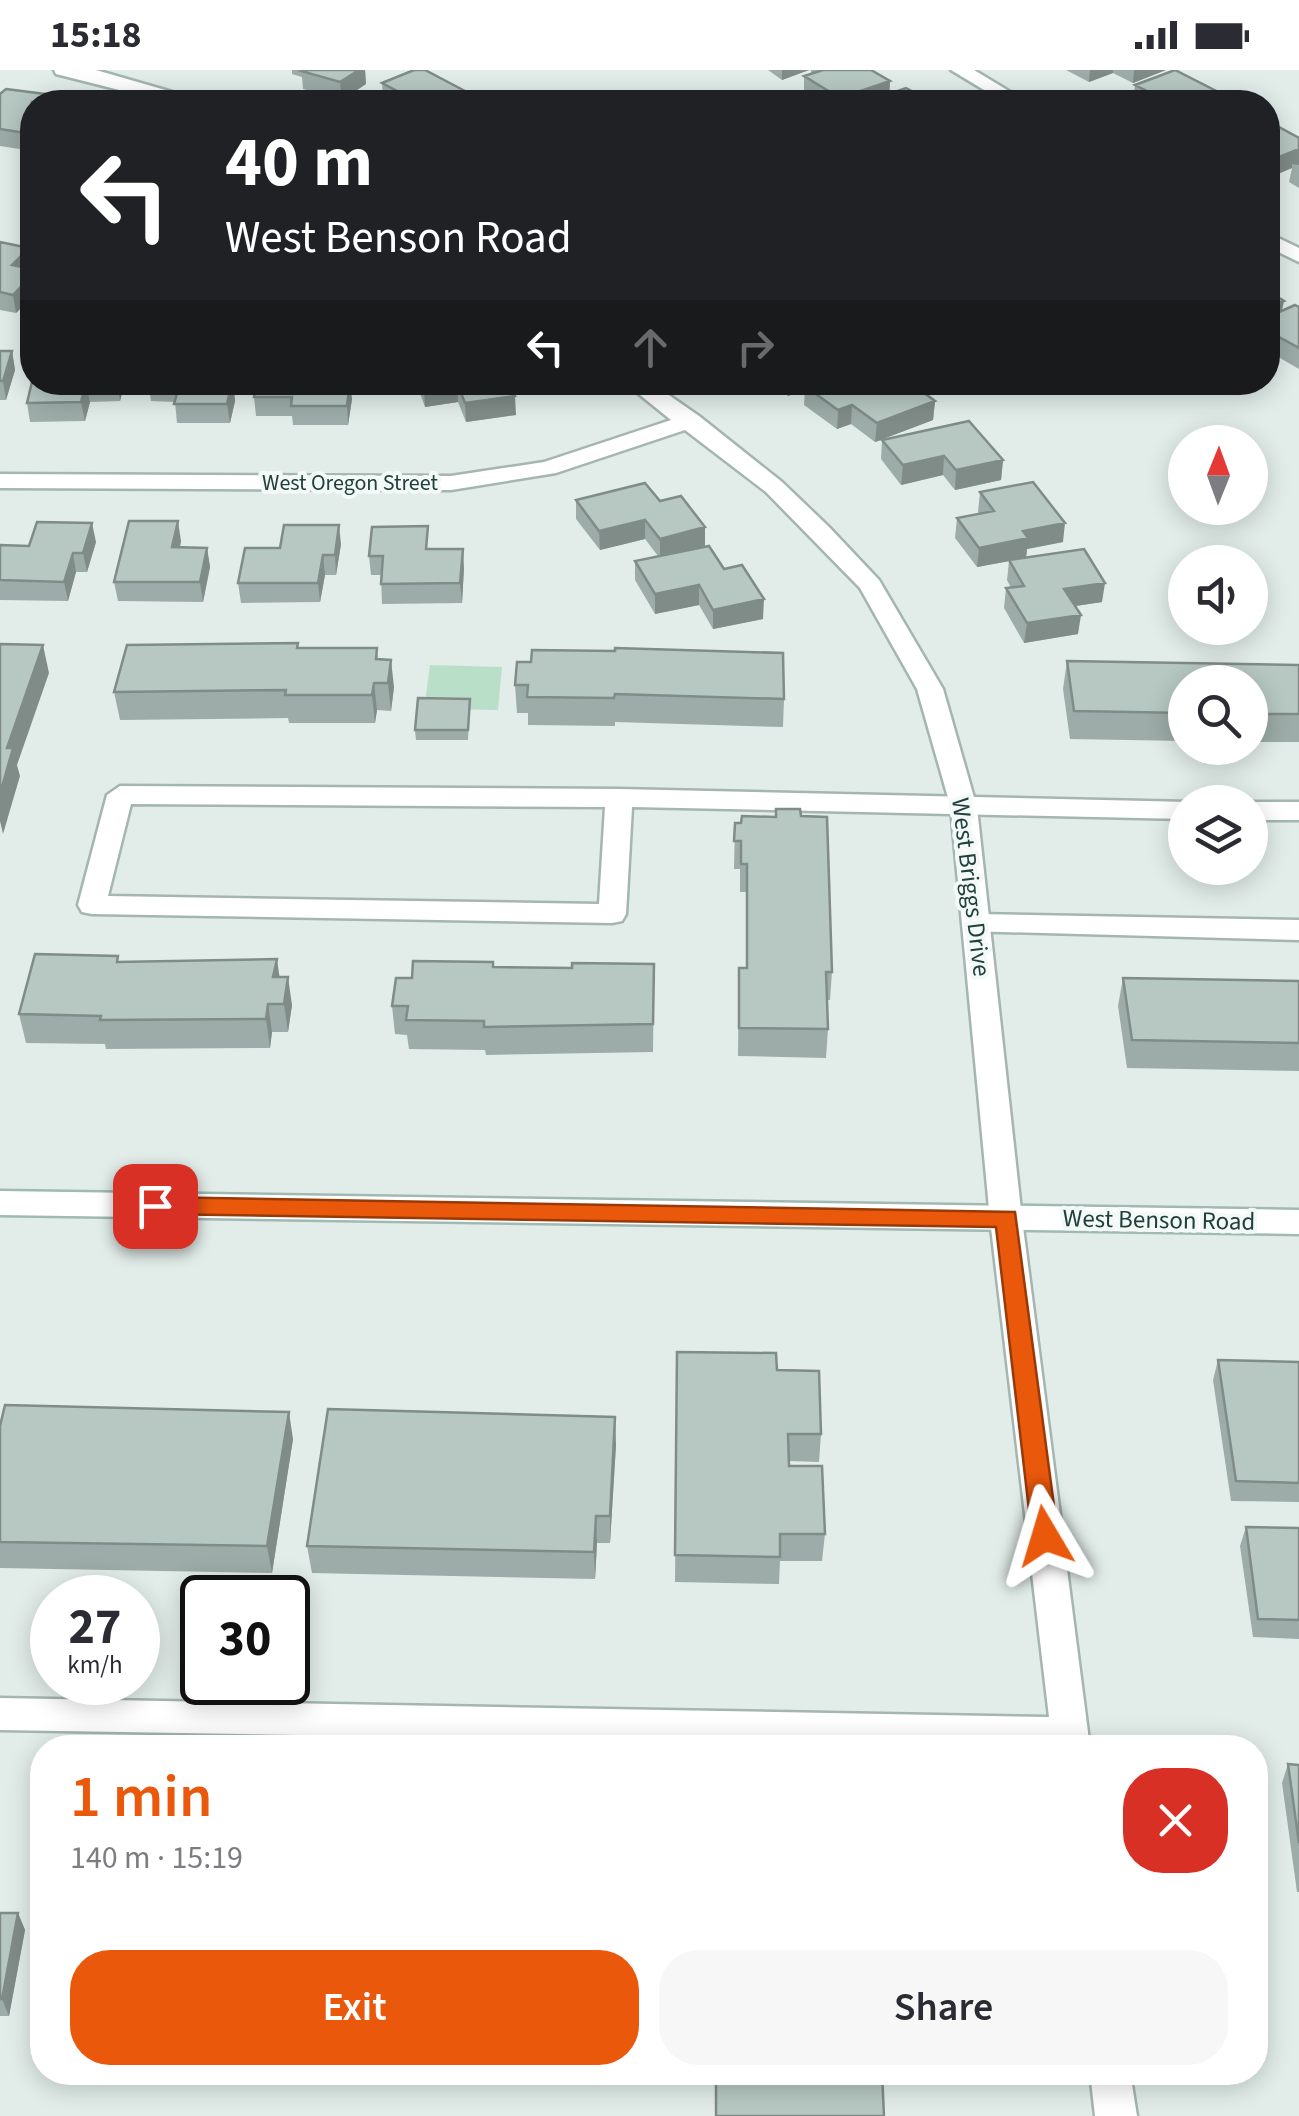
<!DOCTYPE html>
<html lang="en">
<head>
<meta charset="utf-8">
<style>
  :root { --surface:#fff; --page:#f7f7f7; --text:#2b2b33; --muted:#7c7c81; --accent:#ea580c }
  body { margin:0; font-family:"Source Sans 3",sans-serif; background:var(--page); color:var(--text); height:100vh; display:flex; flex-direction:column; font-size:38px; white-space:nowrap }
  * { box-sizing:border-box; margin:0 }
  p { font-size:32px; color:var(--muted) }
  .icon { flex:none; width:55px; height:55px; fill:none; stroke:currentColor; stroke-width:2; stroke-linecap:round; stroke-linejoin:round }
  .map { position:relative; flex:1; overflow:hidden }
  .panel { position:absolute; left:30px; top:1665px; width:1238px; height:350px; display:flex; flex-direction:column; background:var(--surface); border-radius:40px; box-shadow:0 5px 25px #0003 }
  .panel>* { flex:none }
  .banner { position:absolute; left:20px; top:20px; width:1260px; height:305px; border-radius:40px; box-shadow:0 5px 25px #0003; background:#202124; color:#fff; overflow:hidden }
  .needle { width:65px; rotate:1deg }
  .controls { position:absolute; left:1168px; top:355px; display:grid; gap:20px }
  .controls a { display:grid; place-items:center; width:100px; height:100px; border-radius:50%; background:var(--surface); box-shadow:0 5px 25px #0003; font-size:50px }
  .speed { position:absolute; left:30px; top:1505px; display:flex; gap:20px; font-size:50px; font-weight:700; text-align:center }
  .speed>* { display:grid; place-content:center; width:130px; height:130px; border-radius:50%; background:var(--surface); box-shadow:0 5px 25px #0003; line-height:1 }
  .speed small { font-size:25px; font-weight:400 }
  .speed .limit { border:5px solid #111; border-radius:15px; background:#fff; color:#111 }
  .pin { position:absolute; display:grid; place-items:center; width:85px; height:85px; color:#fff; margin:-42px; border-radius:20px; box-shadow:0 5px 15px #0006 }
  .me { position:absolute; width:110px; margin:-55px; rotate:353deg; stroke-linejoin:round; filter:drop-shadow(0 0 8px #0008) }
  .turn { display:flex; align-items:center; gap:35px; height:210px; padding:0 40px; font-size:45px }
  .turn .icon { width:130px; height:130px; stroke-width:2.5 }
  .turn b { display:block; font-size:70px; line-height:85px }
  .lanes { display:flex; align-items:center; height:95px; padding:0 40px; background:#0003; justify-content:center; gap:50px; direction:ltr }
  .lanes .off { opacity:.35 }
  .round { display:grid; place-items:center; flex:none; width:105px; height:105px; border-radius:40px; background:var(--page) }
  .head { display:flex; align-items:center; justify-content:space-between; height:170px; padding:0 40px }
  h1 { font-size:60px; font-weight:600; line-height:75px; color:var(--accent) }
  .cta { display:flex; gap:20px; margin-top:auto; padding:20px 40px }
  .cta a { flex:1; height:115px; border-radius:40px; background:var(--accent); color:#fff; font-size:40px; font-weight:600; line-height:115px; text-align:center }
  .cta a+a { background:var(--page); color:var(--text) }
  .status { display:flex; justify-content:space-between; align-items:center; height:70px; padding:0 50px; background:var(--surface); direction:ltr }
  .status svg { height:28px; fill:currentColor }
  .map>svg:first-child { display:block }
</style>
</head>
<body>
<div class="status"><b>15:18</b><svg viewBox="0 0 49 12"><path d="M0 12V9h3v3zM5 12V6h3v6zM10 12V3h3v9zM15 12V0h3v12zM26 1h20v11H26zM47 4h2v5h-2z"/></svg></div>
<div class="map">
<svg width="1299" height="2046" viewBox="0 0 1299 2046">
  <rect width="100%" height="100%" fill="#e2edea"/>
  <!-- green -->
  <path fill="#badfc9" d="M430,595L502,597L498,640L424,639Z"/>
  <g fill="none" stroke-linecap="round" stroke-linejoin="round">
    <defs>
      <path id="service" d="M120,716L619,719L1189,732H1185V749L632,737L626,844L622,851L612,853L92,844L82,842L78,835L107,725ZM131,734L605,737L599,834L108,826Z
        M1249,732H1299V750H1250Z
        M977,844L1299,850V870L967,861L963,854L967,847Z"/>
      <path id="minor" d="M54,0H96L193,28L196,32H167L56,4Z
        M951,0H974L1027,32H1004Z
        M1268,163L1299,178V192L1268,177Z
        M624,312H650L699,346L782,412L829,457L879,510L943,619L977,738L1022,1149L1090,1678L0,1660V1628L1049,1647L990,1149L951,738L917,619L860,518L766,422L685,360L556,403L451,420L0,418V404L451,406L544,392L671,350Z
        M1090,2002H1130L1137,2046H1095Z"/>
      <path id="secondary" d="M0,1121L1299,1140V1164L0,1145Z"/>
    </defs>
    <!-- service casing -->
    <use href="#service" stroke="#a4b5b2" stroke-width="5"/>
    <!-- minor casing -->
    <use href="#minor" stroke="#a4b5b2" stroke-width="5"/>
    <!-- secondary casing -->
    <use href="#secondary" stroke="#a0b9b3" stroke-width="5"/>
    <!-- service -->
    <use href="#service" fill="#fff" fill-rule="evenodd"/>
    <!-- minor -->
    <use href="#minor" fill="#fff" fill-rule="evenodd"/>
    <!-- secondary -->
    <use href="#secondary" fill="#fff" fill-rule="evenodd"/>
  </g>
  <!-- wall -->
  <path fill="#9daca8" d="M292,0H365L366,14L342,30L303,19L302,7L292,4Z
    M768,0H809L782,10Z
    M811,0H871L890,11L889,24L932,32H818L804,24V6L811,4Z
    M1066,0H1166L1133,13L1113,3L1089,12Z
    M382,13L463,32L383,28Z
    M1135,15L1235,32H1133Z
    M0,24H45L46,32H32V81L0,76Z
    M1268,51L1299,68V118L1289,112L1292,98L1268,107Z
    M0,172L29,178L32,195L30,199H32V227L16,243L0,240Z
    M1268,221L1282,241L1299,237V299L1268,281Z
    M0,281H12L15,300L6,330H0Z
    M32,312H125L120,331L90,332L85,351L30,352L27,333Z
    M148,312H233L235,331L230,353H177L175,332L151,331Z
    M416,312H509L516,345L466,352L458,332L425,337Z
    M769,312H861L869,318L935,331L933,350L883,369L1003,390L1001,410L955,420L943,405L901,415L881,389L882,370L875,372L851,354L837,359L804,335L805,319L788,326Z
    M254,327L352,329L348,355H293L292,346H256Z
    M980,422L1063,472L1027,479L1026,488L1102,532L1075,536L1078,564L1024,573L1004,538L1006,518H1011L1007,510L1009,491L977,497L955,468L957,448L980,444L978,442Z
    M576,430L660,431L705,477L763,549L713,559L699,535L655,544L635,510V491L658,486L645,469L600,480L576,449Z
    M181,471L180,477L207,478L210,497L203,532L118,531L114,512Z
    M96,472L87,502H76L68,531L0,530V475L29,476Z
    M341,474L336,505H325L320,532L241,533L238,513L280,478Z
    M429,479L464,498L462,533L382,534L381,505H371L369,486Z
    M298,578H377L378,589L394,617L391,641L377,640L375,653H289L288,648L120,650L114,622Z
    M1067,591L1299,595V672H1250V612H1185V671L1070,669L1063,619Z
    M515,615L784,629L783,657L615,652V656L528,655V643H517Z
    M470,629L468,670H416L415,660Z
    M801,746L832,902L830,930H827L828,959L826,988L738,986L739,898H746V822H740V799H734L735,753Z
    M119,892L279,907L292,935L288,962H272L270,978L106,979L105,974L26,973L19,944Z
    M654,894L653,982L486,985L485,980L409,979L407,965L395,964L392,936L412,908L494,897L572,898Z
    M1123,908L1299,911V1001L1127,998L1118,936Z
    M677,1282L777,1300L821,1364L819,1392L789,1391V1396L825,1464L822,1491H780L779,1514L675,1512Z
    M1218,1290L1299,1292V1432L1231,1431L1213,1310Z
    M0,1356L293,1369L272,1503L0,1498Z
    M616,1375L610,1473H597L595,1509L312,1503L307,1476Z
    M1246,1457L1299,1458V1569L1253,1567L1240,1476Z
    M1288,1694L1299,1695V1822H1297L1282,1713Z
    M0,1843H18L25,1860L9,1946H0Z"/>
  <!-- shaded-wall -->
  <path fill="#808c88" d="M359,0H365L366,14L342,30L340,12Z
    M782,0H809L782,10Z
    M1090,0H1113V3L1089,12Z
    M1134,0H1166L1133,13Z
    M890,11L889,29L878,32H840V28Z
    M463,20V32H431Z
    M45,24L46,32H37Z
    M1299,79V95L1292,94V98L1269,108L1272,90Z
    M29,178L32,196L15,214L12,195Z
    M32,205V227L16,243L13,225Z
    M1284,231L1280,250L1268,254V237Z
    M12,281L15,300L6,330L3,311Z
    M117,312H125L120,331Z
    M233,312L235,331L230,353L227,334Z
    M350,312L352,329L348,355L347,336Z
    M789,312H820L805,316V319L788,326Z
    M86,313L90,332L85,351L81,332Z
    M457,313L458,332L425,337L424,318Z
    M515,326L516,345L466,352L465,333Z
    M935,331L933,350L875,372L877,353Z
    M852,335L851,354L837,359L838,340Z
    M944,386L943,405L901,415L903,395Z
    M1003,390L1001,410L955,420L956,400Z
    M645,450V469L600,480L599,461Z
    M178,451L181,471L175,497L172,477Z
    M92,453L96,472L87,502L83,483Z
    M1065,453L1063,472L1027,479L1026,488L977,497L979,478L1023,461Z
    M339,455L341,474L336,505L335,485Z
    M705,457V477L660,488V469Z
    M207,478L210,497L203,532L200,512Z
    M463,479L464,498L462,533L460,513Z
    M73,483L76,502L68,531L64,512Z
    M323,485L325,505L320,532L318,513Z
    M1105,513L1102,532L1062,538L1064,519Z
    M699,515V535L655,544V524Z
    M764,529L763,549L713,559V540Z
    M1081,545L1078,564L1024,573L1027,553Z
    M43,575L49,603L17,695L20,706L3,764L0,751V724L7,678Z
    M391,590L394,617L391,641L388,613Z
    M374,613L377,640L375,653L372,625Z
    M277,889L281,917L277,935L273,907Z
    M288,907L292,935L288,962L284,934Z
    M268,934L272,962L270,978L266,949Z
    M289,1342L293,1369L272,1503L267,1476Z
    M615,1347L616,1375L610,1473V1446Z
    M596,1446L597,1473L595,1509L594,1482Z
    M18,1843L25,1860L9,1946L2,1929Z"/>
  <!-- building -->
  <path fill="#b7c8c3" stroke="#808c88" stroke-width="2.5" d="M303,0H359L340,12L301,1Z
    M414,0H425L463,20L431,32H372L399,22L382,13Z
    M823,0H871L890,11L840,28L804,6Z
    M1175,0L1236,31L1232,32H1169L1135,15Z
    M906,18L932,32H865Z
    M6,19L45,24L37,32H32V36L29,40H32V64L0,59V24Z
    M1268,51L1299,68V79L1272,90L1268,87Z
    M0,172L29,178L12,195L32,199V205L13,225L0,222Z
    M1268,221L1284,231L1268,237Z
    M1295,235L1299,237V278L1268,261V247Z
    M0,281H12L3,311H0Z
    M32,312H95L86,313L81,332L27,333Z
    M153,312H232L227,334H174L180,313Z
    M257,312H350L347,336H291L292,327H254Z
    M422,312H509L515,326L465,333L457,313L424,318Z
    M814,312H861L869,318L884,312H909L935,331L877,353L852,335L838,340L805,316Z
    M969,351L1003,390L956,400L944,386L903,395L882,370Z
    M1033,412L1065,453L1023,461L1028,468L979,478L957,448L994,441L980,422Z
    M645,413L660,431L681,426L705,457L660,469L645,450L599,461L576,430Z
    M129,451H178L172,477L207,478L200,512H114Z
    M37,452L92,453L83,483H73L64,512L0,510V475L29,476Z
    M284,455H339L335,485H323L318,513H238L245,478H280Z
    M428,456L426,479H463L460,513L381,514L383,486H369L372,457Z
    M709,476L724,499L742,495L764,529L713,540L699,515L655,524L635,491Z
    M1084,479L1105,513L1064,519L1081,545L1027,553L1006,518L1024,516L1009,490Z
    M298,573L297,578H377L376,589L391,590L388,613H374L372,625H285L286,620L114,622L127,575Z
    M0,574L43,575L7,678H13L0,724Z
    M615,578L783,583L784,629L615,624L614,628L527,627L528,615H515L517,592H531L532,580L615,581Z
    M1067,591L1299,595V644H1250V612H1185V643L1074,641Z
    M418,628L470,629L468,660H415Z
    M776,739H800L801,746L827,747L832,902H826L828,959L739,958V898H747V794H741V771H734L735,753H741L742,746L776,747Z
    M35,884L118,886L117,892L277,889L273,907H288L284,934H268L266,949L100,950L101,946L19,944Z
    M413,891L493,892V897L572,898V893L654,894L653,954L484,957V951L406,950L408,936H392L396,908H412Z
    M1123,908L1299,911V973L1132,970Z
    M677,1282L776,1283L777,1300L819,1301L821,1364H788L789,1396H822L825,1464H780V1487L675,1485Z
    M1218,1290L1299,1292V1413L1236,1411Z
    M5,1335L289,1342L267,1476L0,1472V1356Z
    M328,1339L615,1347L610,1446H596L594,1482L307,1476Z
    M1246,1457L1299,1458V1550L1258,1549Z
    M1288,1694L1299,1695V1773Z
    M0,1843H18L2,1929H0Z
    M716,2002H882L884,2046H716Z"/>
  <!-- route -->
  <path fill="#ea580c" stroke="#983908" stroke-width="2.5" d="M155,1127L1015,1142L1058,1466L1055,1474L1045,1477L1036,1474L1032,1466L996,1157L155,1144L143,1136Z"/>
  <g text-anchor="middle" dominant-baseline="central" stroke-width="8" stroke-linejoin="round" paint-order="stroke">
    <!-- far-street labels -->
    <g font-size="22" fill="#213f3b" stroke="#f3f9f7">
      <text x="350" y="413">West Oregon Street</text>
    </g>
    <!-- street labels -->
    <g font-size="25" fill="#213f3b" stroke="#f3f9f7">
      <text transform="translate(971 817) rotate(83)">West Briggs Drive</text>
      <text transform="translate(1159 1150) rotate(1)">West Benson Road</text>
    </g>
  </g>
</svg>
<div class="controls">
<a><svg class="needle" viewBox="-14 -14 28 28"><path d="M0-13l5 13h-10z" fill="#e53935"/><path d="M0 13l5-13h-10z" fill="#7c7c81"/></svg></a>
<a><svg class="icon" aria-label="sound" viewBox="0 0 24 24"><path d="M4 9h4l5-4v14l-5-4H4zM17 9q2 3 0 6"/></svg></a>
<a><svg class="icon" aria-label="search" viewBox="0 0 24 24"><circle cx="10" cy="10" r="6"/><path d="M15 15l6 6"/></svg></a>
<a><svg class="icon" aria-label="layers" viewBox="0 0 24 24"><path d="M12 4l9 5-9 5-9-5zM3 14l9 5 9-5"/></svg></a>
</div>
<div class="speed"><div>27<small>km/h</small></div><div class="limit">30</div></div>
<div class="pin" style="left:155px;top:1136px;background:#d93025"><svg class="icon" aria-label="arrive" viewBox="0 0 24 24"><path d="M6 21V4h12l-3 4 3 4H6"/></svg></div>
<svg class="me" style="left:1045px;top:1466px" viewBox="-20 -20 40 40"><path d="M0-17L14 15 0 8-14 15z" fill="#ea580c" stroke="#fff" stroke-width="4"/></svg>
<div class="banner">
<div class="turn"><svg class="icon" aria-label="left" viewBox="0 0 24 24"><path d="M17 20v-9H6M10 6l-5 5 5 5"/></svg><div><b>40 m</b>West Benson Road</div></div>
<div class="lanes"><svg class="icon" aria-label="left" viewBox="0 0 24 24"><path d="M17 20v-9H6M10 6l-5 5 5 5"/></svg><svg class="icon off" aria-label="ahead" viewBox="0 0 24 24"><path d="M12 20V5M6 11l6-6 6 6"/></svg><svg class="icon off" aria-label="right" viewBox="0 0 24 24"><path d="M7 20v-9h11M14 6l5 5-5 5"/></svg></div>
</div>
<section class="panel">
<div class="head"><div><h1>1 min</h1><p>140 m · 15:19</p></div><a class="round" style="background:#d93025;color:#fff"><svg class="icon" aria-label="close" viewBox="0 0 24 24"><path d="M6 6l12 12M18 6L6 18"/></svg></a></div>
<div class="cta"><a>Exit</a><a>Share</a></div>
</section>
</div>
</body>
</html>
